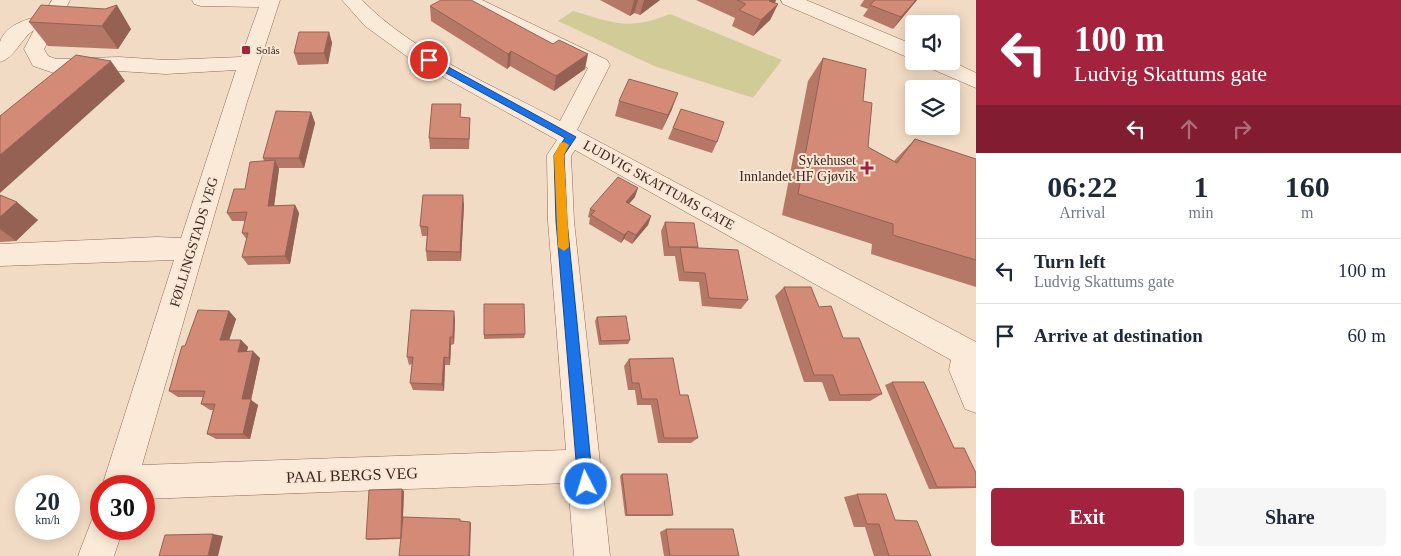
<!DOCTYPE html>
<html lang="en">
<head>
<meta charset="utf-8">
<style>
  :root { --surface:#fff; --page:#f6f6f7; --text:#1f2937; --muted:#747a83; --line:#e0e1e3; --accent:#a3233e }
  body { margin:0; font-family:"Times New Roman",serif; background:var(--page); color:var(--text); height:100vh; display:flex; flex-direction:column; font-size:19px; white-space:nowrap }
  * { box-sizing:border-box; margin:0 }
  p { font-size:16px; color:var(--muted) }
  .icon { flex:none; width:28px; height:28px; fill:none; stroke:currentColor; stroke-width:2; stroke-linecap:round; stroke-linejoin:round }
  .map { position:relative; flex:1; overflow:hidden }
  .drawer { display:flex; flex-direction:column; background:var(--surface); width:425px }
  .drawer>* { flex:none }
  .top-card { background:#a3233e; color:#fff; overflow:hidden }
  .tools { position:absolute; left:905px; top:15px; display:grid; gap:10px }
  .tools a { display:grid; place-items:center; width:55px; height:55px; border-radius:5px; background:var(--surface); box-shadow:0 2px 12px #0003; font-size:25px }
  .speed { position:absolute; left:15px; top:475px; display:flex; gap:10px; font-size:25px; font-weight:700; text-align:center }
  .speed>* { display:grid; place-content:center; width:65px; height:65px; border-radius:50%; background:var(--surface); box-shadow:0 2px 12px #0003; line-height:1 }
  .speed small { font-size:12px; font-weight:400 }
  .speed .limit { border:8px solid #d22; background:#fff; color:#111 }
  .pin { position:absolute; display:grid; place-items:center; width:42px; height:42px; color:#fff; margin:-21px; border:2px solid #fff; border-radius:50%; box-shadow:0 1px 5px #0007 }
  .me { position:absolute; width:55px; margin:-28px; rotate:355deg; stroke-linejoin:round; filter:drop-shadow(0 0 4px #0008) }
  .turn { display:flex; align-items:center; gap:18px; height:105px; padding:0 15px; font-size:22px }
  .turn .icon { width:65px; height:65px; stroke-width:2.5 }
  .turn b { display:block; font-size:35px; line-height:42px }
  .lanes { display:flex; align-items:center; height:48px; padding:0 15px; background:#0003; justify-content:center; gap:25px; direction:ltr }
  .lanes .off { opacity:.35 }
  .eta { display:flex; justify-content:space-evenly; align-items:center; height:85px; text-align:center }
  .eta b { font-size:30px; font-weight:700; line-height:35px }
  .action { display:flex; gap:10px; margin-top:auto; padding:10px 15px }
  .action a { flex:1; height:58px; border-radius:5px; background:var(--accent); color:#fff; font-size:20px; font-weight:700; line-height:58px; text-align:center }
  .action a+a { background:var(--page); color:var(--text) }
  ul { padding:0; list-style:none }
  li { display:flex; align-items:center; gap:15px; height:65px; padding:0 15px; border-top:1px solid var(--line) }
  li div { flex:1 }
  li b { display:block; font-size:19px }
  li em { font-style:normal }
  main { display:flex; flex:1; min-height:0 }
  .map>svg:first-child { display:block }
</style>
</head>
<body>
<main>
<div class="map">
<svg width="976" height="556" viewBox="0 0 976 556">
  <rect width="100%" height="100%" fill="#f2dbc4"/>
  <!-- green -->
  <path fill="#d1cc97" d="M573,11C615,23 627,31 670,14L782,60L753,98L654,66L558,21Z"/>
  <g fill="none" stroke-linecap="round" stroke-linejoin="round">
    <defs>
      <path id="minor" d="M52,0H70L62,16L67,21L64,25L56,27L44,49L48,56L56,59L119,57L166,60L241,57L259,7L201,6L194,4L192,0H280L247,102L142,465L566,450L548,221L547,155L557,140L409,58L365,26L342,0H362C413,53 495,86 560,121L588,68L460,4L458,0H482L607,60L610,65L577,130L976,342V413L965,409L949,370L951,360L575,150L571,156L574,221L610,556H574L568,483L144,499V486H102L174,260L0,266V244L157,237L181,238L236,70L166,74L119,71L54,73L33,66L24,49L34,30C21,38 15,58 0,62C0,56 0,47 0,42C5,25 28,18 43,16Z
        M781,0H806L914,45V60L783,4Z
        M922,61H951L976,73V88L925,66Z
        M101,513V529H123L114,556H78L93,517Z"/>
    </defs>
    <!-- minor casing -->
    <use href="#minor" stroke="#8f6a59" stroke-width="1"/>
    <!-- minor -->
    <use href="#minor" fill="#fcead9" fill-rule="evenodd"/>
  </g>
  <!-- wall -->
  <path fill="#b57866" d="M600,0H660L640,15L634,13L630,16Z
    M696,0H776L775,3L778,4L770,20L753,36L732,26L735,18Z
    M864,0H917L893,29L863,16L868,9L860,6Z
    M430,6L585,69L554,91L510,66L507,69L431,21Z
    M105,9L131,29L118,49L48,46L29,22Z
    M329,32L332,43L328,64L298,65L294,53Z
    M823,58L863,101L868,147L894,161L915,139L976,159V287L871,254L872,244L782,215L808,81Z
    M619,101L672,109L662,130L615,116Z
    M681,109L717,142L712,153L668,139Z
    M311,112L315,123L304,168H279L274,206L295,205L299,213L290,264L248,265L242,257L247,240L242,233L245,221H232L227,213L245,189L264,161L263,158Z
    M461,117L470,128L469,149H430L429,138Z
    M0,195L38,220L16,241L0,242Z
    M635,197L629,204L651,216L648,225L632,244L624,239L621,243L589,224L590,218L588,217L590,209Z
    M464,205L461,261H427L426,251L427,236H422L420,226Z
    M665,222L698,247L748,300L741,309L702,306L699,282L679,281L675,256H664L661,231Z
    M784,287L819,307L843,338L882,394L870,401H829L822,382H804L775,296Z
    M484,304L525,334L524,338L484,339Z
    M229,311L236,319L229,340H241L248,347L247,351L260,358L251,400L258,405L250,439H216L207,434L213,410H210L201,404L203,397H178L169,391L185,346Z
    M597,317L630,340L628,344L599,345L595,321Z
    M455,319L454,344L451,345L450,365H445L444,391L413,390L410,383L412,364L409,365L407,357Z
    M629,359L680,395L698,438L691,443H658L651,405H637L635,390H628L624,366Z
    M892,382L976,473V488L929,489L885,385Z
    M622,474L673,515L670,516H625L620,476Z
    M404,491L403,517L470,522L471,524L401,539L368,540L366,539Z
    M857,494L895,520L931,556H874L865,527H854L844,497Z
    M666,529L739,556H664L660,532Z"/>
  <!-- shaded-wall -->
  <path fill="#946153" d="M634,0H638L634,13L630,16Z
    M644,0H660L640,15Z
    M770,0H776L773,6L769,1Z
    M916,0H917L893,29L901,17Z
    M778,4L770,20L753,36L761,20Z
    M117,5L131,29L118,49L102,26Z
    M329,32L332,43L328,64L324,53Z
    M511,51L510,66L507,69L508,54Z
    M588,54L585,69L554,91L556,76Z
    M111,61L125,81L0,193V155Z
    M678,93L672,109L662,130L668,115Z
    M311,112L315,123L304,168L299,158Z
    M275,160L279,169L273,214L268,206Z
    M638,188L635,197L623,210L626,202Z
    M463,195L464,205L461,261L460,252Z
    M17,202L38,220L16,241L0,229V217Z
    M295,205L299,213L290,264L285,256Z
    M651,216L648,225L632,244L636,235Z
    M628,231L624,239L621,243L624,235Z
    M229,311L236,319L227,347L220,340Z
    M454,311L455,319L454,344L453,337Z
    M450,337L451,345L450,365L449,358Z
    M241,340L248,347L245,358L238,352Z
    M253,351L260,358L251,400L258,405L250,439L243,434L242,399Z
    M444,357L445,365L444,391L442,384Z
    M402,489L404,491L402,539L401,538Z
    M470,522L471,524L470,556H469Z
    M213,534L223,536L218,556H208Z"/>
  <!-- building -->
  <path fill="#d38b77" stroke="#946153" d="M441,0H471L553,44L559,40L588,54L556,76L511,51L508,54L430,6Z
    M737,0H770L769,1L778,4L761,20L739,10L746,4Z
    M875,0H916L901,17L870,5Z
    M41,5L105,9L117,5L102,26L29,22Z
    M299,32H329L324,53H294Z
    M76,55L111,61L0,155V116Z
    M823,58L866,69L863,101L872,103L868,147L897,163L915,139L976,159V260L893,235V224L798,194Z
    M629,79L678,93L668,115L619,101Z
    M432,104H461L460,117L470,118L469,139L429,138Z
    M681,109L724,122L717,142L673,128Z
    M276,111L311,112L299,158H263Z
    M275,160L268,206L295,205L285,256L242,257L248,233H242L247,212L227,213L234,189H245L250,162Z
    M618,177L638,188L626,202L651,216L636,235L628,231L624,235L591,215L595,211L590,209Z
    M0,195L17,202L0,217Z
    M423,195H463L460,252L426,251L428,227L420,226Z
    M665,222L694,223L698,247H669Z
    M680,247L738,250L748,300L709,298L705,273L684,272Z
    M784,287H811L819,307L831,306L843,338H859L882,394L840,395L833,375H814Z
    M484,304H524L525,334L484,335Z
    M198,310L229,311L220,340H241L238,352L253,351L242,399H251L243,434H207L215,404H201L205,391H169L182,346H185Z
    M411,310L454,311L453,337H450L449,358L444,357L442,384L410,383L413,357H407Z
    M626,316L630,340L601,341L597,317Z
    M673,358L680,395H688L698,438H664L657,399H642L639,383H632L629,359Z
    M892,382H924L954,448H964L976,473V487H937Z
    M622,474H667L673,515H627Z
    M402,489L401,538L366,539L369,490Z
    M857,494H886L895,520L917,521L931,556H889L879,524H867Z
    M403,517L460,519V521L470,522L469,556H399Z
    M666,529H733L739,556H670Z
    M213,534L208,556H159L165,535Z"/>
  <!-- route -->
  <path fill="#1a73e8" stroke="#114b97" d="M426,58H432L576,137L564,155L567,221L593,484L590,489L586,491L581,489L578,484L556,221L554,155L565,138L426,62Z"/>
  <!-- slow -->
  <path fill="#f59e0b" d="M564,142L569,145L564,155L569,247L564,251L558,247L554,155L560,143Z"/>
  <!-- markers -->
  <g fill="#a3233e" stroke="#f9e7d5" stroke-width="2">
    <rect x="241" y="45" width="10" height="10" rx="2.5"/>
    <path d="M864.5 160.5h5v5h5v5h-5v5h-5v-5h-5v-5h5z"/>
  </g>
  <g text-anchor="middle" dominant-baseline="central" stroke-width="4" stroke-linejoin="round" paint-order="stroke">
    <!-- far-poi labels -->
    <g font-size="11" fill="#3e271e" stroke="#f9e7d5" text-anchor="start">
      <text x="256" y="50">Solås</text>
    </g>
    <!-- poi labels -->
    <g font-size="14" fill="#3e271e" stroke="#f9e7d5" text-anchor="end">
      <text x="856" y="160">Sykehuset<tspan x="856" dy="16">Innlandet HF Gjøvik</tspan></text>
    </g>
    <!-- street labels -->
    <g font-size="14" fill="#3e271e" stroke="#f9e7d5">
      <text transform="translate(659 185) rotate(29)">LUDVIG SKATTUMS GATE</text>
      <text transform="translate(194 242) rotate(-73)">FØLLINGSTADS VEG</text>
    </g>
    <!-- near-street labels -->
    <g font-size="16" fill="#3e271e" stroke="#f9e7d5">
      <text transform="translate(352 475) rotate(-2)">PAAL BERGS VEG</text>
    </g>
  </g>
</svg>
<div class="tools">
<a><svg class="icon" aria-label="sound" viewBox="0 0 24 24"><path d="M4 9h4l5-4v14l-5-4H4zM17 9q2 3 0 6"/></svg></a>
<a><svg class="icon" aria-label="layers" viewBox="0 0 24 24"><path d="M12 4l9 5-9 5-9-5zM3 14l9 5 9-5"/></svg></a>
</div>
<div class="speed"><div>20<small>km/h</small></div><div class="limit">30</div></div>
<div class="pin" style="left:429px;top:60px;background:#d93025"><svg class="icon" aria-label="arrive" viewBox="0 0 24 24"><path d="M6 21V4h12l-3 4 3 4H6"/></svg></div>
<svg class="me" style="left:586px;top:484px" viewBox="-20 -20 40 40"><circle r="17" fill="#1a73e8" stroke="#fff" stroke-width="3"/><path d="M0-11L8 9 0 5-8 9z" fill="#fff"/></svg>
</div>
<section class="drawer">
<div class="top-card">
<div class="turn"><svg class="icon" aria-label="left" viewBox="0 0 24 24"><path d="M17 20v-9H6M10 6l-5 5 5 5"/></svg><div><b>100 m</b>Ludvig Skattums gate</div></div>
<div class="lanes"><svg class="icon" aria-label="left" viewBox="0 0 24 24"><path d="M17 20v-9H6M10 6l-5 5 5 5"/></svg><svg class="icon off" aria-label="ahead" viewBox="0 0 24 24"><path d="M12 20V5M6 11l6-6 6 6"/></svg><svg class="icon off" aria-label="right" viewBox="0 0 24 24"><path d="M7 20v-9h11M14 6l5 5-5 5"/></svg></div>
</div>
<div class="eta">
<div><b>06:22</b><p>Arrival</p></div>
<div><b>1</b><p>min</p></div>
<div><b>160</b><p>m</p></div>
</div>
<ul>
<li><svg class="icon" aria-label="left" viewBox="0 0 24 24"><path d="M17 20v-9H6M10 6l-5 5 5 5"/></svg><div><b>Turn left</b><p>Ludvig Skattums gate</p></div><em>100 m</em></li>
<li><svg class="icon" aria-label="arrive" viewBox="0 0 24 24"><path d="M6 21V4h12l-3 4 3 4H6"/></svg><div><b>Arrive at destination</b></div><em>60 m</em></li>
</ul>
<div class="action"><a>Exit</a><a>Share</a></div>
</section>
</main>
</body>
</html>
